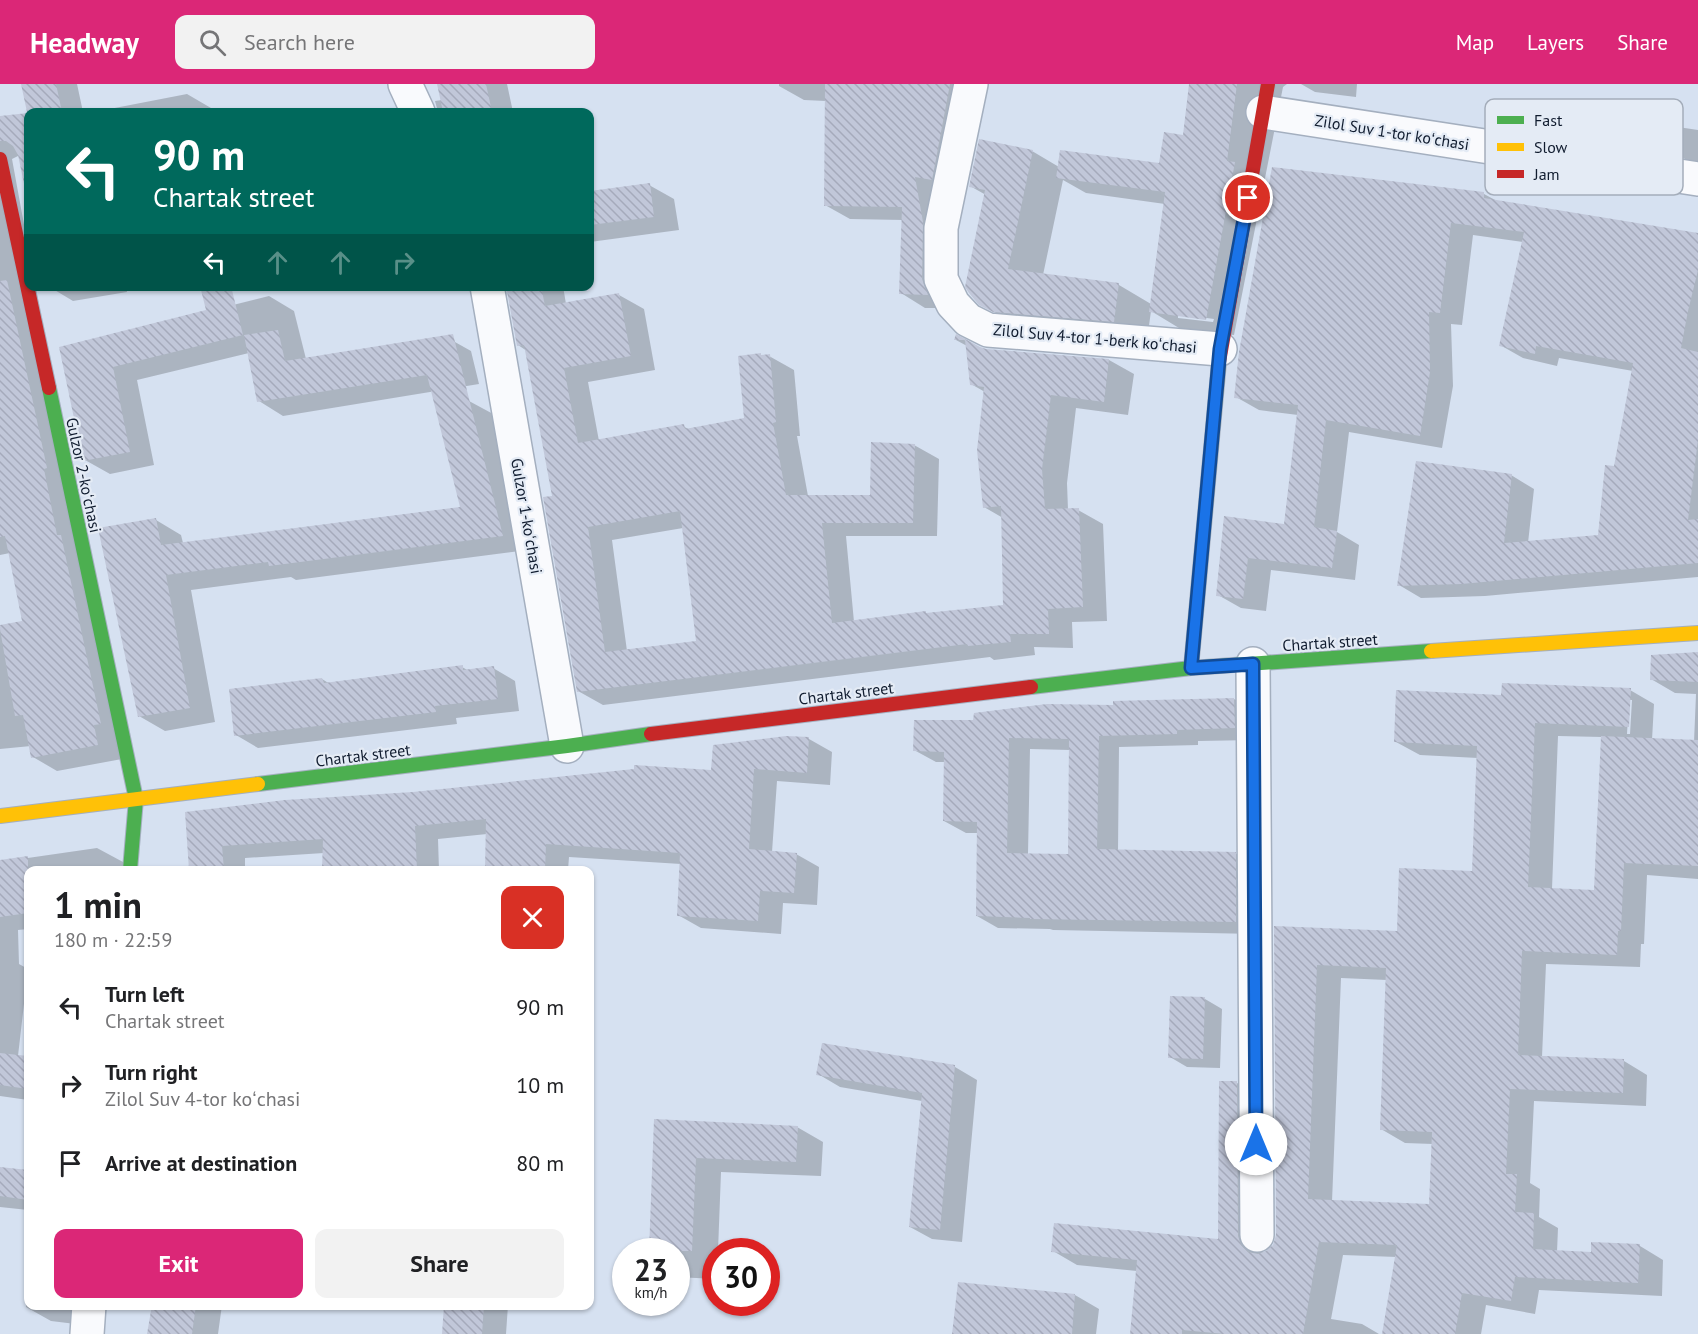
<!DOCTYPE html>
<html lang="en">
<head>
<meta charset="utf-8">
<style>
  :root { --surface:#fff; --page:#f2f2f2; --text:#202124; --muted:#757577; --accent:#db2777 }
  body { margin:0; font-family:"PT Sans",sans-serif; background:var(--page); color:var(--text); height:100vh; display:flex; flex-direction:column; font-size:22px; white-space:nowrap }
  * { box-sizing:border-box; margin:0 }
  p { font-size:20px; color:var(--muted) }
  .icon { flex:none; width:33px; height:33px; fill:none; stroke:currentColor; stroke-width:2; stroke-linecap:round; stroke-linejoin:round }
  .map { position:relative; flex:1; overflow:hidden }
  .drawer { position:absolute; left:24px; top:782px; width:570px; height:444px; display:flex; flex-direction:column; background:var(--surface); border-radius:12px; box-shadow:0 2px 4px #0004 }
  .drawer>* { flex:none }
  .top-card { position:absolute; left:24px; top:24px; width:570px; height:183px; border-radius:12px; box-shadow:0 2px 4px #0004; background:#00695c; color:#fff; overflow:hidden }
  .speed { position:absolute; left:612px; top:1154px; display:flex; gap:12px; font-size:30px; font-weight:700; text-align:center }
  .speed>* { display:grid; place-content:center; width:78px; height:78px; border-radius:50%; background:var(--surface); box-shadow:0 2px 4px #0004; line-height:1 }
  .speed small { font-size:15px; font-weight:400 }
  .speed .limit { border:9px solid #d22; background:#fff; color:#111 }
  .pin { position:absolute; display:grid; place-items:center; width:51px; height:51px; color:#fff; margin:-26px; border:3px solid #fff; border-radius:50%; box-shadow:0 2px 6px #0007 }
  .me { position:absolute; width:66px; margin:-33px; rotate:0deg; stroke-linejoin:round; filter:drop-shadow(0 0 4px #0008) }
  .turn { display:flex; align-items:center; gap:21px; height:126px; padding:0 30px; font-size:27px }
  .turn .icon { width:78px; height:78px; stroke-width:2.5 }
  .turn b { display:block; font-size:42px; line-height:51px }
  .lanes { display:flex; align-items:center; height:57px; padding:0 30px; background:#0003; justify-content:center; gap:30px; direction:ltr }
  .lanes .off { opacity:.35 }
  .round { display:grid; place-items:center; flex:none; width:63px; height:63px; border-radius:12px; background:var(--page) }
  .head { display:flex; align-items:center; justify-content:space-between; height:102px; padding:0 30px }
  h1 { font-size:36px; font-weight:800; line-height:45px }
  .button { display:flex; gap:12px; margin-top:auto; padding:12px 30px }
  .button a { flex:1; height:69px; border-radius:12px; background:var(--accent); color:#fff; font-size:24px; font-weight:800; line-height:69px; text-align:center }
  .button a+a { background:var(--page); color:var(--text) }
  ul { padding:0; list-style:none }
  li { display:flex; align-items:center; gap:18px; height:78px; padding:0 30px }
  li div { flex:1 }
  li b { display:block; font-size:22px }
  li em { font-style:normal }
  header { display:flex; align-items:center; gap:36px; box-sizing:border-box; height:84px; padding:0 30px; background:var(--accent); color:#fff }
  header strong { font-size:28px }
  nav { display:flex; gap:33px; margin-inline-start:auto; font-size:21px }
  .search { width:420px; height:54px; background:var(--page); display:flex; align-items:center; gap:15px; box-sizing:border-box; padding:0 21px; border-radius:12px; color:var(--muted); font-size:22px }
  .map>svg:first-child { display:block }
</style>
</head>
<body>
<header>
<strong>Headway</strong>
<div class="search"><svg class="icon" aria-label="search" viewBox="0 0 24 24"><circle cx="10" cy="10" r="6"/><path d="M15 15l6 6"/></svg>Search here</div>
<nav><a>Map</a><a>Layers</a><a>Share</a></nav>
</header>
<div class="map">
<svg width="1698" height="1250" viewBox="0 0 1698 1250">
  <defs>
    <pattern id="building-back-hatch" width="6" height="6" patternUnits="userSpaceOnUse" patternTransform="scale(1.5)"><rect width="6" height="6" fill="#c1c7d9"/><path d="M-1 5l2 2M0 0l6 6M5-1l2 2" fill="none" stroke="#a5aabb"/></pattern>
  </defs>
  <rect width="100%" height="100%" fill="#d6e1f1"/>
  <!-- shadow -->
  <path fill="#0003" fill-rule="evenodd" d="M22,0H77L83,28H28V97L25,95L20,71L12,75L122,675L57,687L33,673L31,662L0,665V542L24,538L10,469L0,471V37L28,29Z
    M438,0H507L513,28H438L435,17L442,16Z
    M779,0H976L947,153L951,224H925L901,209L903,136L850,135L825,121L826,17L804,16L779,2Z
    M1191,0H1287L1283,3L1234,251L1179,244L1151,227L1147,256L1014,239L980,220L986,111L970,102L1032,67L1059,83L1160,81L1184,52ZM1063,96L1086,109L1165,120L1151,220L1119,201L1043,191ZM1178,230L1214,235L1213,238L1178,234Z
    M1301,0H1357L1356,13L1315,8Z
    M187,10L211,24L212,28H94Z
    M395,24L402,28H373Z
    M1678,43L1698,46V82L1674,69Z
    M649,101L674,115L679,146L590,158V108Z
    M1484,110L1497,117L1698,151V493L1485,512L1421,514L1399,501L1511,391L1534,405L1528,459L1599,452L1615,383L1633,287L1559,274L1557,282L1523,274L1500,261L1523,158L1473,151L1462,241L1451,240L1453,302L1442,364L1349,348L1337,448L1359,461L1355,496L1271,486L1266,527L1241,524L1218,511L1225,434L1285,441L1298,331L1259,326L1236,313Z
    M48,202H126L127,208L73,217Z
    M508,202H563L566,220L619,211L644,225L655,286L588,298L599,357L683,342L690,346L746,336L763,272H769L794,286L800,352H797L808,412H871L914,361L939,375L937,452H846L854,538L1005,523L1003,434L984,423L985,308L971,300L967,262L956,256L957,252L979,264L986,266L1109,276L1134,290L1128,331L1076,324L1067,399L1068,426H1078L1103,440L1107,537L1072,538L1073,564L1034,563L1035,571L994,576L990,573L603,621L578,607L554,413L527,267L518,261ZM683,444L698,558L627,567L612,456Z
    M269,212L294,227L306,275L446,253L471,267L479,300L283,332L259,317L249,269L137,296L154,381L110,390L85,376L61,264Z
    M469,317L495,331L528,466L296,496L291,493L191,506L215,638L165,647L139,632L156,436L181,451L183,459L462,424Z
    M1698,569V795L1647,791L1644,860H1641L1640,883L1546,880L1542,973L1624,977L1647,991L1646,1022L1534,1017L1530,1099L1540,1105L1539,1133L1558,1144L1557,1168L1592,1169L1640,1162L1663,1176L1662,1212L1539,1206L1535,1230L1486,1221L1481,1250H1384L1397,1173L1343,1171L1331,1235L1362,1240L1379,1250H1131L1137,1187L1077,1181L1053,1167L1219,1157L1237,999L1261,1012L1263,1170L1275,1160L1277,1151L1275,843L1398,849L1473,788L1478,674L1420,671L1396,658L1503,612L1630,606L1654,620L1652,656L1694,658L1696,610L1675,609L1651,595ZM1629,616H1632L1630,650H1627ZM1558,652L1602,653L1596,807L1552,805ZM1341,894L1387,896L1381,1045L1405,1059L1433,1060L1431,1122L1332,1118Z
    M462,583L469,587L493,584L515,597L519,627L456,634L457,640L258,664L236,651L322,595L330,600Z
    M1234,615L1255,627V656L1198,657V661L1119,663L1118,767L1235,769L1256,782L1257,850L1053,846L1050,845L998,844L977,832L978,749H966L944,737L945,678H936L914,666L975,638L1114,623V619ZM1030,665L1070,666L1069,771H1028Z
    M786,653L809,655L832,668L830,701L777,697L772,768L796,770L819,783L817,821L783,819L781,850L701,844L678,831L681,780L569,773L568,786H486L487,750L438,755L439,786H324V769L245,774V786H191L187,729L713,688Z
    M97,764L123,778L124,786H28V845L18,846L19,880L28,885L18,972L28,973V1016L0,1012V778Z
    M1205,915L1222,925L1220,984L1187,983L1170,973Z
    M823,961L955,983L977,996L962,1158L932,1155L910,1143L922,1017L840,1003L818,990Z
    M656,1037L797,1043L823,1058L821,1092L721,1088L718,1167H716V1195L676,1193V1167H651Z
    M0,1084L28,1088V1126L0,1123Z
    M28,1196V1221H94L92,1242L51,1237L26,1223Z
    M959,1200L1075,1211L1099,1225L1096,1250H954Z
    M153,1221H222L218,1250H149Z
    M446,1221H508L506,1250H444Z"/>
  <!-- building -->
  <path fill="url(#building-back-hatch)" fill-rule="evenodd" d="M21,0H56L62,28H27Z
    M437,0H486L492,28H443Z
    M825,0H950L932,96L915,93L923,138L922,195L928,211L899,210L902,123L824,122Z
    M1189,0H1237L1227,77L1235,78L1206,236L1149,228L1165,108L1056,94L1060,66L1159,79L1164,48L1183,51Z
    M28,29V119L18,71L13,62L6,57H0V32Z
    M979,55L1033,66L1008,185L1119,199L1114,238L993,228L979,221L969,209L965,203L985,106L969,103Z
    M1272,83L1484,108V114L1698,149V186L1688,227L1681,264L1698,268V356L1688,436L1698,435V479L1461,500L1397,502L1416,377L1512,390L1504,459L1598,451L1605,381L1614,382L1633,279L1536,262L1535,270L1499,262L1524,148L1451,139L1440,229L1429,228L1430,288L1420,352L1326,336L1314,443L1337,447L1332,484L1248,474L1243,515L1216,512L1224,432L1284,440L1298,321L1234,314L1239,268Z
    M650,99L654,133L590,141V107Z
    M7,196L47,384L44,385L57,451H61L101,640L94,641L98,661L31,674L23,631L15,632L0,545V541L22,537L5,452L0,453V197Z
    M200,202H231L243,251L113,283L130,368L83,377L59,263L206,226Z
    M506,202H541L545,222L619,209L631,272L564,284L578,359L684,340L685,345L744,334L738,272L761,269V271L770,270L776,338L773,339L786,411H870L871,358L915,360L913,439H822L832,539L926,527V529L1003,521L1001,422L983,424L977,366L984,303L970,301L965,256H954L956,250L980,263L986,265L1109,275L1104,318L1051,311L1042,385L1045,425L1079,424L1083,523L1048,525L1049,550H1010L1011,558L968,562L967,560L577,608L543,413L552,412L524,261L517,262ZM680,427L696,557L605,568L588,443Z
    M278,246L285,277L453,250L503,452L269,482L268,478L166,491L190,624L138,633L98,444L156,434L161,461L460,423L427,291L257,318L244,251Z
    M1698,568V598L1650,596L1651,571Z
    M463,581V586L494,582L498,615L435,622L436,628L234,652L229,605L322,594L324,599Z
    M1502,599L1631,604L1629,643L1535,639L1528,803L1594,806L1601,652L1698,656V782L1624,779L1621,847H1618L1617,871L1522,867L1518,971L1624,975L1623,1009L1510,1005L1506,1090H1517L1515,1128L1534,1129L1533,1165L1591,1168V1158L1640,1160L1638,1199L1515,1193L1511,1217L1462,1209L1455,1250H1382L1397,1161L1319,1158L1303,1250H1225L1182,1246V1250H1130L1137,1176L1051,1168L1054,1139L1218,1155L1219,997H1237L1238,1152L1241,1161L1248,1168L1258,1170L1266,1167L1273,1161L1276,1151L1274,842L1397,847L1399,784L1472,787L1477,662L1394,658L1396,606L1501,611ZM1317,881L1386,884L1380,1046L1432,1048L1429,1120L1308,1115Z
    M1234,614L1235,644L1177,646V650L1099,652L1097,765L1236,768V838L1030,835V834L976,832L977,738L943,737L944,668L913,667L914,636H973L974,629L1047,620L1113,621V617ZM1009,654L1069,655L1068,770L1007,769Z
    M786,652L809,653L807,689L754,685L749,765L797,769L794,809L760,807L758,837L677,832L680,769L546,760L545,786H485L486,735L415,742L417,786H322L323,755L222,762L224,786H189L185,728L285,716L413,708L634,685V681L711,686L713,661Z
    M28,772V829L0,833V776Z
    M1170,912L1205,913L1203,975L1168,974Z
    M822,959L955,981L940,1146L909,1143L922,1009L816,991Z
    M0,969L28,972V1005L0,1001Z
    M654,1035L798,1042L796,1078L696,1074L692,1167H649Z
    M0,1083L28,1086V1116L0,1112Z
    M958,1198L1075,1210L1072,1250H952Z
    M152,1221H196L192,1250H147Z
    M444,1221H484L482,1250H442Z"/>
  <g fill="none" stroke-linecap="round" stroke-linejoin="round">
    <defs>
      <path id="street" d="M405,0L418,28
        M971,0L941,144V195L953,220L968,236L988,246L1220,265
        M1263,28L1698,95
        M487,202L567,662
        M1253,580L1257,1151
        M87,1250L89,1221"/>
      <path id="fast" d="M49,304L136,715L130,786
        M1031,603L1191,584L1431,567
        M258,700L567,662L651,650"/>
      <path id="slow" d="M1431,567L1698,549
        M1191,584L1219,278
        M0,732L258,700"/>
      <path id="jam" d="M0,75L49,304
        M1219,278L1268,0
        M651,650L1031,603"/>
    </defs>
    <!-- street casing -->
    <use href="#street" stroke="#a4afbf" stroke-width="36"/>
    <!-- fast casing -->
    <use href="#fast" stroke="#a4afbf" stroke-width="16"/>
    <!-- slow casing -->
    <use href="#slow" stroke="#a4afbf" stroke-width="16"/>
    <!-- jam casing -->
    <use href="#jam" stroke="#a4afbf" stroke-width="16"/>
    <!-- street -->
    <use href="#street" stroke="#f9fafd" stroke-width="33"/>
    <!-- fast -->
    <use href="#fast" stroke="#4caf50" stroke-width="14"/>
    <!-- slow -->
    <use href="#slow" stroke="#ffc107" stroke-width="14"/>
    <!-- jam -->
    <use href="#jam" stroke="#c62828" stroke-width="14"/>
  </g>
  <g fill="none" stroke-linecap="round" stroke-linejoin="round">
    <defs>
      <path id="route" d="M1248,114L1220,265L1191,584L1253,580L1256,1060"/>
    </defs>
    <!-- route casing -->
    <use href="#route" stroke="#114b97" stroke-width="15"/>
    <!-- route -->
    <use href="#route" stroke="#1a73e8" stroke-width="10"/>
  </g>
  <g text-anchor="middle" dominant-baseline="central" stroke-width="4.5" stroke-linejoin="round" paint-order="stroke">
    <!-- street labels -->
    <g font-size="16" fill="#101c2f" stroke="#e4ebf5">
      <text transform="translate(1392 48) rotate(9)">Zilol Suv 1-tor koʻchasi</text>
      <text transform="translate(1095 254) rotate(5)">Zilol Suv 4-tor 1-berk koʻchasi</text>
      <text transform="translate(84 391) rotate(78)">Gulzor 2-koʻchasi</text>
      <text transform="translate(527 432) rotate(80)">Gulzor 1-koʻchasi</text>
      <text transform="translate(1330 558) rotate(-4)">Chartak street</text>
      <text transform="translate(846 609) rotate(-7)">Chartak street</text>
      <text transform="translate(363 671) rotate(-7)">Chartak street</text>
    </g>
  </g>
  <!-- legend -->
  <rect x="1485" y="15" width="198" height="96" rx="9" fill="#e4ebf5" stroke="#a4adba" stroke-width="1.5"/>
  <rect x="1497" y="32" width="27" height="8" fill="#4caf50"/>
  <rect x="1497" y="59" width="27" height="8" fill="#ffc107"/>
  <rect x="1497" y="86" width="27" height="8" fill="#c62828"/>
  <g font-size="16" fill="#101c2f">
    <text x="1534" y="42">Fast</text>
    <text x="1534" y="69">Slow</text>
    <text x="1534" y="96">Jam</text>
  </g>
</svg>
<div class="speed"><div>23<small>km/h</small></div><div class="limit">30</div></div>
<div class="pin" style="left:1248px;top:114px;background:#d93025"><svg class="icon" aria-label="arrive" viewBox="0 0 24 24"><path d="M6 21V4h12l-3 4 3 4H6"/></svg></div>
<svg class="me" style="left:1256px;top:1060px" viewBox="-20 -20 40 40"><circle r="19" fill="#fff"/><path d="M0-13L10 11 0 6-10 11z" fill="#1a73e8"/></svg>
<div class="top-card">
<div class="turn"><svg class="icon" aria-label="left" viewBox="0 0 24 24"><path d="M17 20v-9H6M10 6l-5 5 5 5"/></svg><div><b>90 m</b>Chartak street</div></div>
<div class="lanes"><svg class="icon" aria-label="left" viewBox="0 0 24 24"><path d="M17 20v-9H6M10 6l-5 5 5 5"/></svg><svg class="icon off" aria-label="ahead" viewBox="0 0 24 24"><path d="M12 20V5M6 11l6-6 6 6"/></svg><svg class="icon off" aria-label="ahead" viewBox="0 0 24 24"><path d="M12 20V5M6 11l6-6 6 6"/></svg><svg class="icon off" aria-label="right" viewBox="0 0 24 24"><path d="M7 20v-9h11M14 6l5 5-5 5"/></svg></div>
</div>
<section class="drawer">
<div class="head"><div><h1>1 min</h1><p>180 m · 22:59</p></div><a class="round" style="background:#d93025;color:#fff"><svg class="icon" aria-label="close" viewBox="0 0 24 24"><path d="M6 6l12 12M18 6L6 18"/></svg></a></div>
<ul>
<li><svg class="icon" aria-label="left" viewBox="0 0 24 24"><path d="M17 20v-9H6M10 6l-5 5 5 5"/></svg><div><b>Turn left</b><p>Chartak street</p></div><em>90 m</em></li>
<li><svg class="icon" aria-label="right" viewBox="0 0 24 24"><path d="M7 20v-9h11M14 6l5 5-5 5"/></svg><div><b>Turn right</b><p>Zilol Suv 4-tor koʻchasi</p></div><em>10 m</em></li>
<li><svg class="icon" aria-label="arrive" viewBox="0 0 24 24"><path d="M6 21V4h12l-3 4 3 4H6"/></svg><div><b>Arrive at destination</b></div><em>80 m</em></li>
</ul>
<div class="button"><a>Exit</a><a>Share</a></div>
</section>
</div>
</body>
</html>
